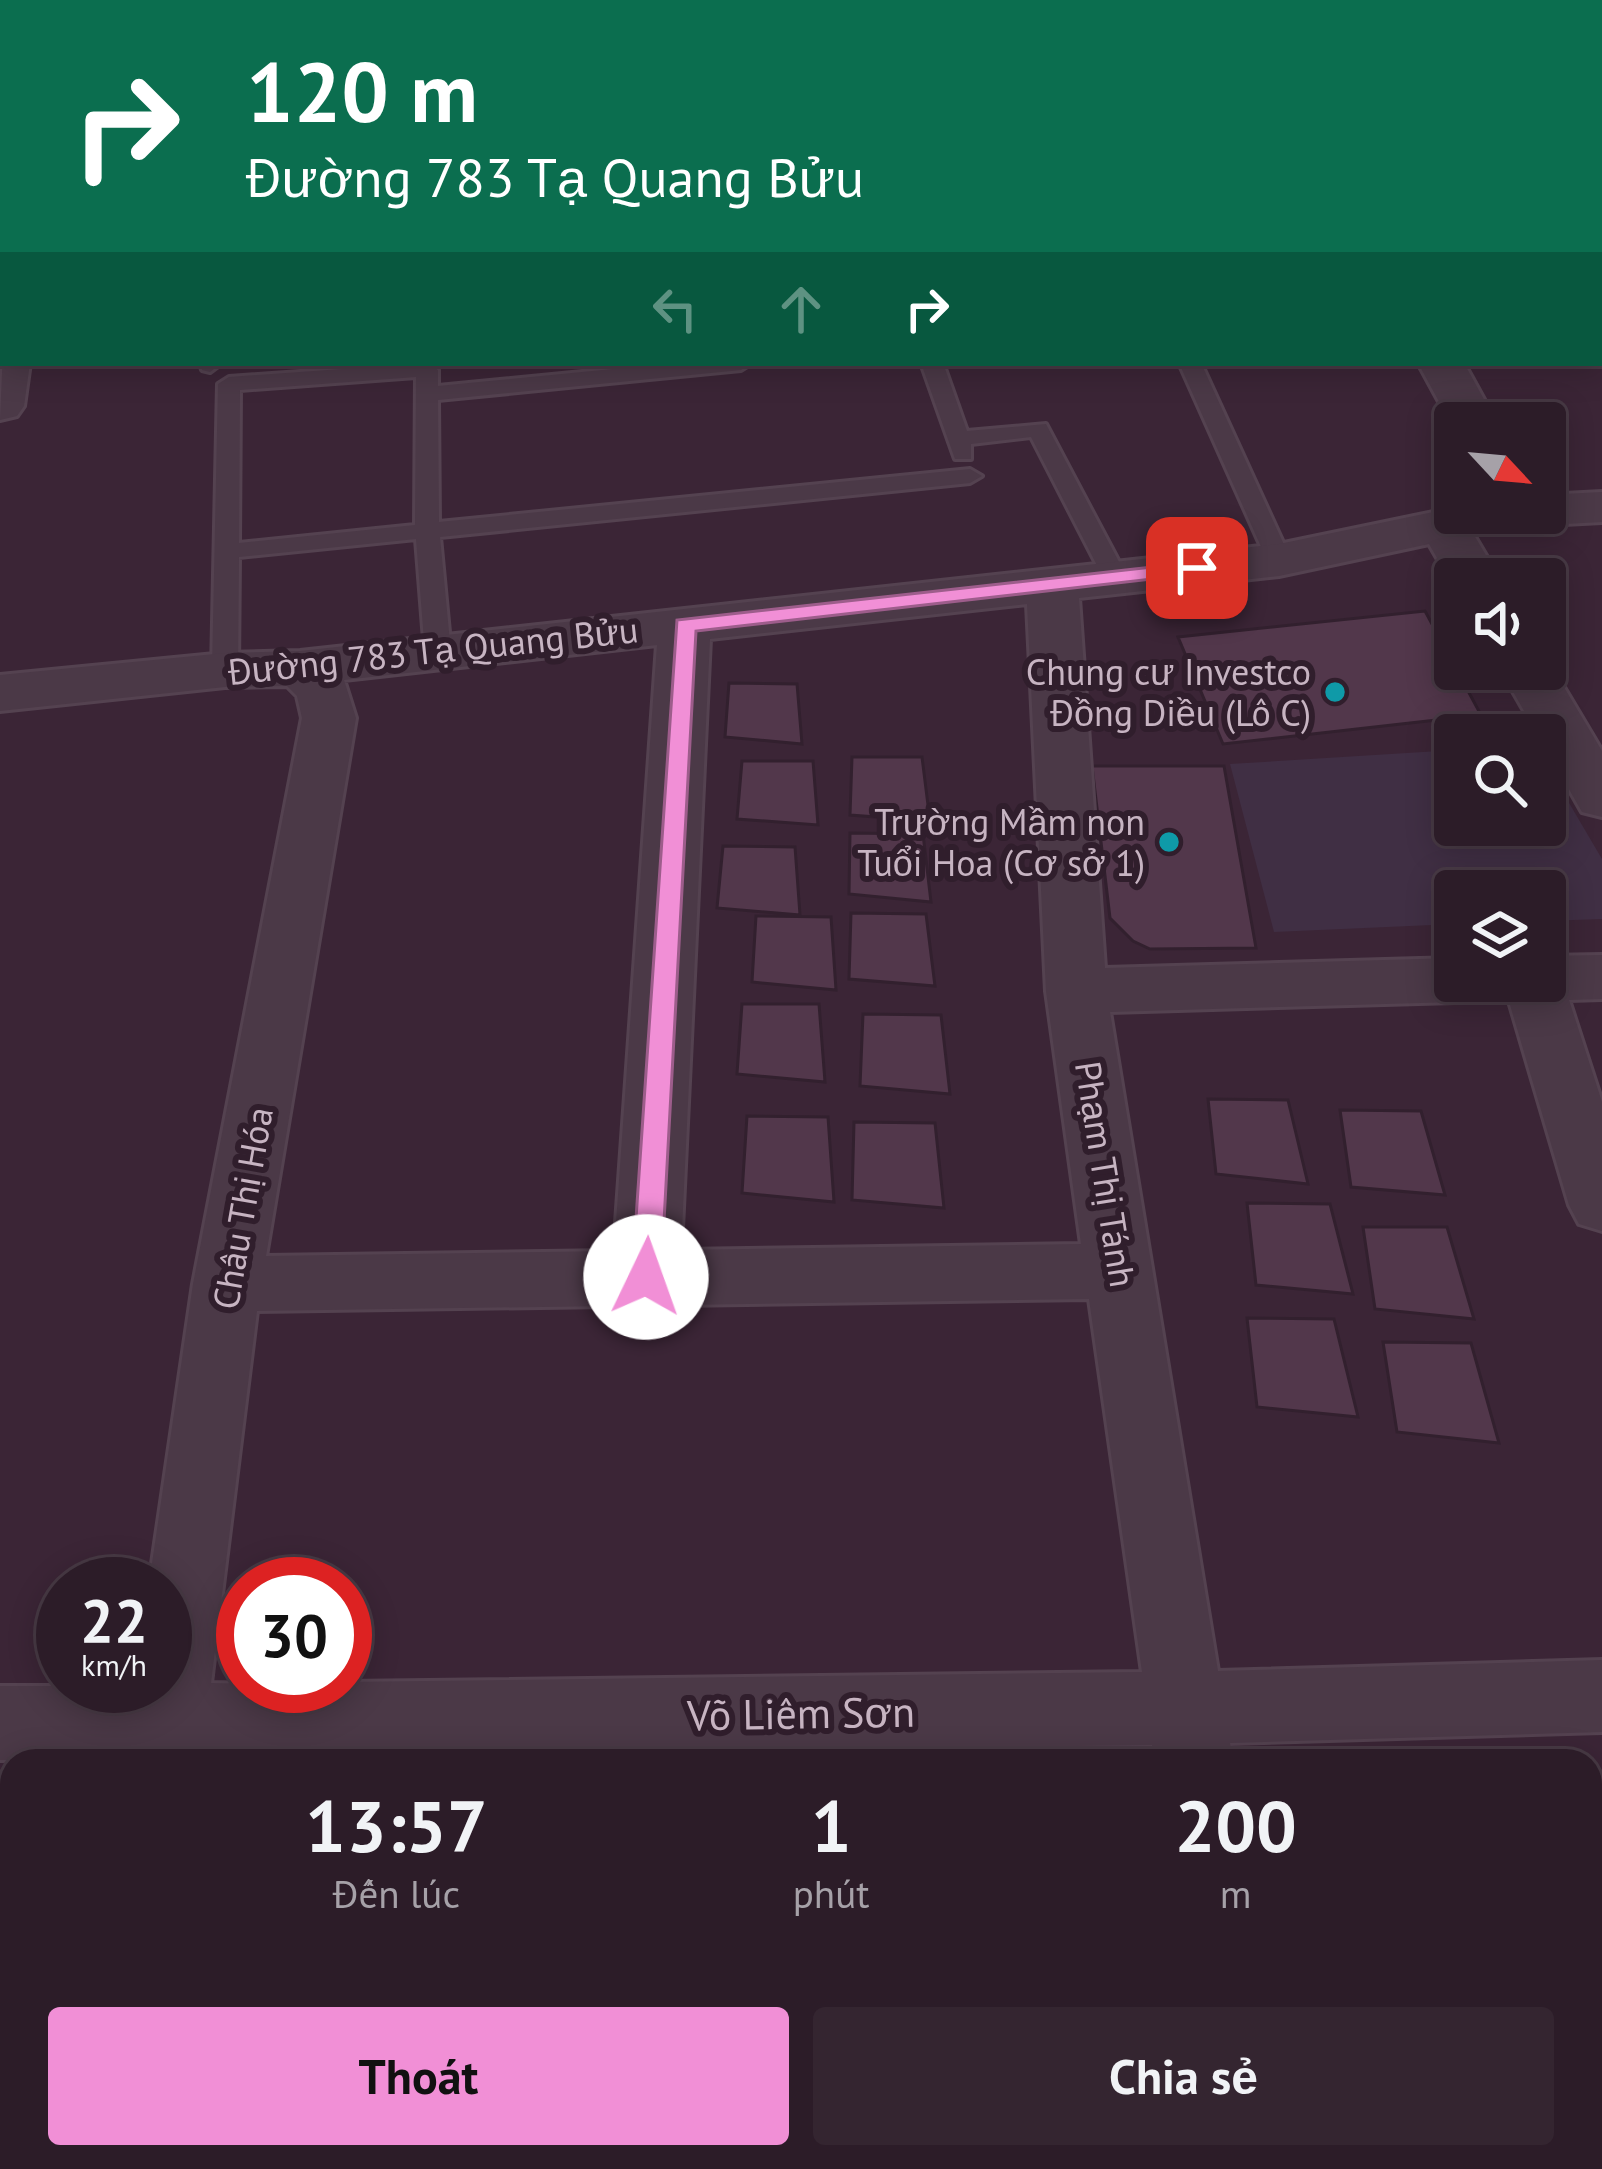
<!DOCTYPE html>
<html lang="vi">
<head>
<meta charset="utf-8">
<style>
  :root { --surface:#2c1c28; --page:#342530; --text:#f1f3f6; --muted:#a6a1a8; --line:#483a45; --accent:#f18fd6 }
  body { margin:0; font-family:"PT Sans",sans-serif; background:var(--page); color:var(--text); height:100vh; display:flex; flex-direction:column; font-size:45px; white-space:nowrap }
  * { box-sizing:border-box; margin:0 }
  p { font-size:39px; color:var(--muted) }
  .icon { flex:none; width:66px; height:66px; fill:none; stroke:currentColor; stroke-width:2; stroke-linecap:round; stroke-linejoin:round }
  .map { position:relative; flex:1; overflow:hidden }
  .drawer { position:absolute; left:0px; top:1749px; width:1602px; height:420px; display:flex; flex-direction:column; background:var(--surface); border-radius:36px 36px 0 0; box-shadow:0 6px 30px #0003,0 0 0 3px var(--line) }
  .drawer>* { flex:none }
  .top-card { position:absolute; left:0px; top:0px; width:1602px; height:366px; box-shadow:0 6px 30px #0003,0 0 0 3px var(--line); background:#0b6e4f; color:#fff; overflow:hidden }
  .needle { width:78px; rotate:116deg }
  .fabs { position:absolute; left:1434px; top:402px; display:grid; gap:24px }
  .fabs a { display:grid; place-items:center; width:132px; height:132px; border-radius:12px; background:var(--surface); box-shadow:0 6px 30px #0003,0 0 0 3px var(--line); font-size:60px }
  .speed { position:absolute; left:36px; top:1557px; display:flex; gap:24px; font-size:60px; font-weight:700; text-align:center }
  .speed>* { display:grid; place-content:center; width:156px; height:156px; border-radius:50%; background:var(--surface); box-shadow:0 6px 30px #0003,0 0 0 3px var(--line); line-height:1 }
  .speed small { font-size:30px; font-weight:400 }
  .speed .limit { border:18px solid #d22; background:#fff; color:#111 }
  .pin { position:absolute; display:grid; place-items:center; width:102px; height:102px; color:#fff; margin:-51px; border-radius:24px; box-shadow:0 6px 18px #0006 }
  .me { position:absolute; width:132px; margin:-66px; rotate:3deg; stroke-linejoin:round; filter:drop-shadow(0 0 9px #0008) }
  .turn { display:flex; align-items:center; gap:42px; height:252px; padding:0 48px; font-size:54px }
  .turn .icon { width:156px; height:156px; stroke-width:2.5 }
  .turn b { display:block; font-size:84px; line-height:102px }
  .lanes { display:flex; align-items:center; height:114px; padding:0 48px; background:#0003; justify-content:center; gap:60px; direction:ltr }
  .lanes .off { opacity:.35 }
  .eta { display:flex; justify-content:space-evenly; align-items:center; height:204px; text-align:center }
  .eta b { font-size:72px; font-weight:800; line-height:84px }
  .action { display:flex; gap:24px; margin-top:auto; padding:24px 48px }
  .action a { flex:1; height:138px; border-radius:12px; background:var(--accent); color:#111; font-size:48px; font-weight:800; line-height:138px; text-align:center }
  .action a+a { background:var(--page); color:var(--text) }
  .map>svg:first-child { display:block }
</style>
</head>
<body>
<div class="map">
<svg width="1602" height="2169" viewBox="0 0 1602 2169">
  <rect width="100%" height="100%" fill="#3b2536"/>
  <!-- green -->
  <path fill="#402f44" d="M1455,750V825H1545V762L1602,859V919L1545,921V891H1455V924L1274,932L1230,764Z
    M0,1784H12V2157H55L53,2169H0Z"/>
  <!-- building -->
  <path fill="#52374b" stroke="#32202e" stroke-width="3" d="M1292,0H1428L1430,3H1294Z
    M1425,611L1481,715L1223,744L1178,637Z
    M729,683L797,684L802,744L725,737Z
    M852,757H922L930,821L850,815Z
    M742,761H813L818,825L737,819Z
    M1092,766H1224L1256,948L1150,949L1133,941L1110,918Z
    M850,833L923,834L931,902L849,894Z
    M723,846L795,847L800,915L717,908Z
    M851,913L926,914L935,986L849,979Z
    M756,916L831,917L836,990L752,982Z
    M742,1004H819L825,1082L737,1074Z
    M863,1014L941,1015L950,1094L860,1086Z
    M1208,1099L1288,1100L1308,1184L1216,1174Z
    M1340,1110L1421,1111L1445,1195L1351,1187Z
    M747,1116L828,1117L834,1202L742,1193Z
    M854,1122L935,1123L944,1208L852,1200Z
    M1247,1203L1330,1204L1353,1294L1256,1285Z
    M1363,1227H1447L1474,1319L1375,1309Z
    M1247,1318L1334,1319L1358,1417L1257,1407Z
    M1383,1342L1471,1343L1499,1443L1397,1432Z"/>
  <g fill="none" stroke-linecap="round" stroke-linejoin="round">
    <defs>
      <path id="service" d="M404,0H422V3H404Z
        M579,0H597V3H579Z
        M807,0H831L829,3Z
        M1019,0H1037L1038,3H1020Z
        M200,363H222L210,372L202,370Z
        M427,363L438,370V386L674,363H752L741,370L438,400L439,522L970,469L982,476L970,483L440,537L451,653L438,661L425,653L416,539L239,557L238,670L234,676H216L212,670L218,384L229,377ZM416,377L415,525L239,543L240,390Z
        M921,363H943L967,431L1046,424L1127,577L1124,582L1115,585L1103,577L1031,437L971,444V459H955Z
        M1179,363H1201L1291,560L1288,565H1270L1267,560Z"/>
      <path id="minor" d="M50,0H88V3H50Z
        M1214,0H1252L1253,3H1215Z
        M1599,116H1602V140H1599Z
        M3,350V363H30L24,406L17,416L0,420Z
        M1418,363H1464L1497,423H1455V431Z
        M1602,492V522L1545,525L1527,520L1474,535L1500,579H1455V589L1429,544L1279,576L1079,598L1105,968L1455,958V981H1485L1476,996L1455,1002L1110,1012L1218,1671L1602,1660V1732L1230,1743L1233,1761H1155L1152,1745L202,1757L201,1761L0,1760V1686H165V1584H149L193,1284L302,718L297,696L287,686L225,687L0,711V675L225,653L300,651L1279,544L1443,510L1545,513V495ZM1027,604L1046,991L1081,1244L681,1250L710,639ZM657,645L614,1251L266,1256L356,718L344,680ZM1089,1299L1142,1672L345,1682V1686L211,1683L257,1311Z
        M1546,657L1602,751V817L1582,812L1545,747V735H1538L1500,669H1545Z
        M1602,955V999L1569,1000L1602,1102V1231L1579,1224L1569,1205L1503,981H1545V956Z
        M47,2157H135L133,2169H45Z
        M620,2157H708V2169H620Z
        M1207,2157H1295L1297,2169H1209Z"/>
      <path id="secondary" d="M1495,0H1535L1536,3H1496Z
        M1599,73H1602V105L1599,104Z
        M1599,172L1602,173V207H1599Z"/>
    </defs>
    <!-- service casing -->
    <use href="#service" stroke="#544250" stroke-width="6"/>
    <!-- minor casing -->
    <use href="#minor" stroke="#544250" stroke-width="6"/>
    <!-- secondary casing -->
    <use href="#secondary" stroke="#544250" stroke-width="6"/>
    <!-- service -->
    <use href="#service" fill="#4b3947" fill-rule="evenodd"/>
    <!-- minor -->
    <use href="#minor" fill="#4b3947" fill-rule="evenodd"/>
    <!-- secondary -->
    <use href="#secondary" fill="#5e4757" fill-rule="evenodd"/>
  </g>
  <!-- route -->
  <path fill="#f18fd6" stroke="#9d5d8b" stroke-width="3" d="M1197,562L1205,564V573L696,631L661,1277L657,1286H636L632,1277L677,620Z"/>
  <!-- markers -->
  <g fill="#0f9aa8" stroke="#301e2c" stroke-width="4.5">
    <circle cx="1335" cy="692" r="12"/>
    <circle cx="1169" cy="842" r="12"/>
  </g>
  <g text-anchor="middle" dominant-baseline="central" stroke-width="12" stroke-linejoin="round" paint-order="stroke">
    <!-- street labels -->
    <g font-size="36" fill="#c7b4c2" stroke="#301e2c">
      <text transform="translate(433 650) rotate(-6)">Đường 783 Tạ Quang Bửu</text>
      <text transform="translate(1106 1174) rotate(81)">Phạm Thị Tánh</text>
      <text transform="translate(242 1208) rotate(-80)">Châu Thị Hóa</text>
    </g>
    <!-- poi labels -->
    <g font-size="36" fill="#c7b4c2" stroke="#301e2c" text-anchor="end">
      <text x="1311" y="671">Chung cư Investco<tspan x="1311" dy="41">Đồng Diều (Lô C)</tspan></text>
      <text x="1145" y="821">Trường Mầm non<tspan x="1145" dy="41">Tuổi Hoa (Cơ sở 1)</tspan></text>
    </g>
    <!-- near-street labels -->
    <g font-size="42" fill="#c7b4c2" stroke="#301e2c">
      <text transform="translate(801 1713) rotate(-1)">Võ Liêm Sơn</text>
    </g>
  </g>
</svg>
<div class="fabs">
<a><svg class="needle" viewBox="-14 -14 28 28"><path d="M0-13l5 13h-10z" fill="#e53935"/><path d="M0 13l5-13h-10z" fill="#a6a1a8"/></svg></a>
<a><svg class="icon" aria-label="sound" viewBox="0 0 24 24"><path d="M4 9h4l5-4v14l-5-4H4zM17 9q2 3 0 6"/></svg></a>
<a><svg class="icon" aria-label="search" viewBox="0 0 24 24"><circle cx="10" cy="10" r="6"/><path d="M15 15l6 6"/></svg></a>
<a><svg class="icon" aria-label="layers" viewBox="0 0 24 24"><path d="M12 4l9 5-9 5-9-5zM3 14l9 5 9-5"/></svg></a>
</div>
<div class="speed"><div>22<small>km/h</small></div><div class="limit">30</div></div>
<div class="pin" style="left:1197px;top:568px;background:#d93025"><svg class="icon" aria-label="arrive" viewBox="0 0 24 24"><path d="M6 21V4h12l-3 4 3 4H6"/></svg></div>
<svg class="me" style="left:646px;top:1277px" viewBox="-20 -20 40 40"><circle r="19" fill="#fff"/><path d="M0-13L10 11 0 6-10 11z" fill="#f18fd6"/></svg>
<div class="top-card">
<div class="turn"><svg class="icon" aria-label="right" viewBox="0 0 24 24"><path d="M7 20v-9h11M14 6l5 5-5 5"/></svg><div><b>120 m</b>Đường 783 Tạ Quang Bửu</div></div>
<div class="lanes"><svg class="icon off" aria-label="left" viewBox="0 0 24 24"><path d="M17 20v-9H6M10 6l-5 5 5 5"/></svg><svg class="icon off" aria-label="ahead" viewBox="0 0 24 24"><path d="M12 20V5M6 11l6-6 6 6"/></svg><svg class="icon" aria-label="right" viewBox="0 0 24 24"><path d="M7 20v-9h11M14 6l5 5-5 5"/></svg></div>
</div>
<section class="drawer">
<div class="eta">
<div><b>13:57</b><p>Đến lúc</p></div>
<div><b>1</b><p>phút</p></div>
<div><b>200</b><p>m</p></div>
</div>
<div class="action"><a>Thoát</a><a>Chia sẻ</a></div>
</section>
</div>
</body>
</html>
